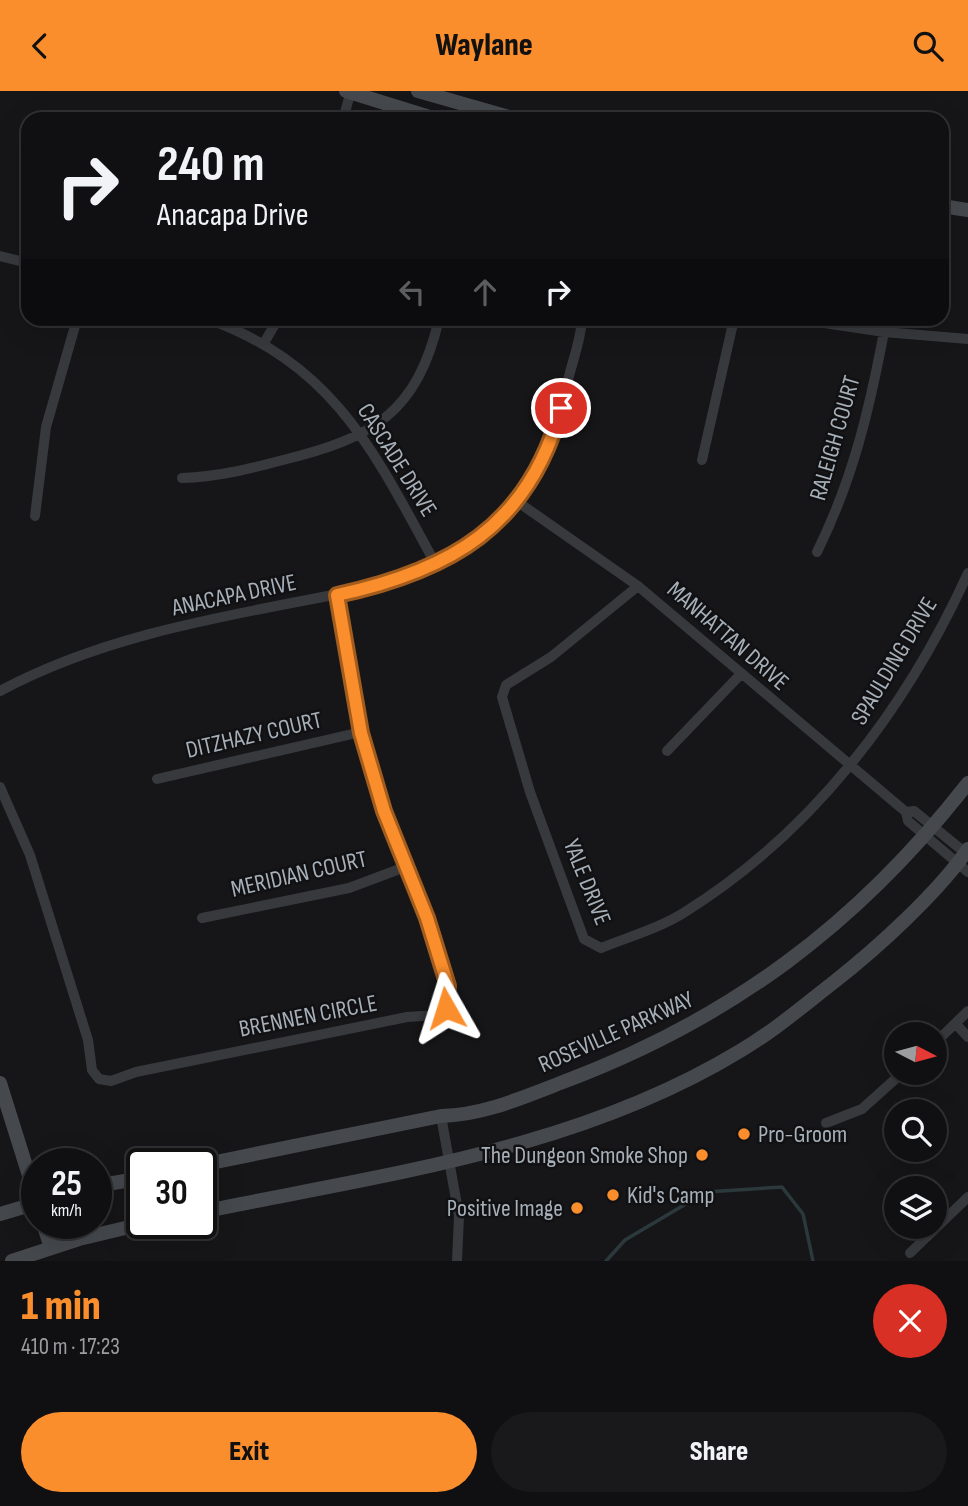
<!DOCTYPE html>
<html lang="en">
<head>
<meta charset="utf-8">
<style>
  :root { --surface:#101012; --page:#19191b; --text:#f1f3f6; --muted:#9c9d9f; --line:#303032; --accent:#fa8d2c }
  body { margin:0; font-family:"Sofia Sans Condensed",sans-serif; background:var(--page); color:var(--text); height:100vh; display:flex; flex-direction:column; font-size:26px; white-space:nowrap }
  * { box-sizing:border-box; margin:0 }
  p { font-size:23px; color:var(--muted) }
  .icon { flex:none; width:38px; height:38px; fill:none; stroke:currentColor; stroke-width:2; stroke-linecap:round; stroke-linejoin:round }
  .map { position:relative; height:1170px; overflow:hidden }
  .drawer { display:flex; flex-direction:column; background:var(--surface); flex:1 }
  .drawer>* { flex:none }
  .top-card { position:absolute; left:21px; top:21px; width:928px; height:214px; border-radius:21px; box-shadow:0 7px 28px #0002,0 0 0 2px var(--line); background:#101012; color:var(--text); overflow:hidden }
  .needle { width:46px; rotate:96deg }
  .controls { position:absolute; left:884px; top:931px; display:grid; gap:14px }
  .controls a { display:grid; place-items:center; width:63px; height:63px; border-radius:50%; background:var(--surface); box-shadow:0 7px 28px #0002,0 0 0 2px var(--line); font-size:35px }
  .speed { position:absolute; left:21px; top:1057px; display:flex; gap:14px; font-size:35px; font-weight:700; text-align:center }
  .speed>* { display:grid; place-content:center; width:91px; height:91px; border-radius:50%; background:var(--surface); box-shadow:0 7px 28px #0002,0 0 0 2px var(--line); line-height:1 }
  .speed small { font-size:18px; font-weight:400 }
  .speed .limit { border:4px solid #111; border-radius:10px; background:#fff; color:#111 }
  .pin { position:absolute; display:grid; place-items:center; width:60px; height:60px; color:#fff; margin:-30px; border:4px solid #fff; border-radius:50%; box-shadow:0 2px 7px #0007 }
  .me { position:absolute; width:77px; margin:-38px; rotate:354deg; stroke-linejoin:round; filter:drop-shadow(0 0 5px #0008) }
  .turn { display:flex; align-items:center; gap:24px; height:147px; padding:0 21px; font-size:32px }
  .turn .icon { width:91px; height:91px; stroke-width:2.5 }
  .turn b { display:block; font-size:49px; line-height:60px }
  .lanes { display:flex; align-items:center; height:66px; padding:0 21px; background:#0003; justify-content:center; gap:35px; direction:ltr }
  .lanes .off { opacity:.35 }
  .round { display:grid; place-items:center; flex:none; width:74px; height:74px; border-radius:37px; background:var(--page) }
  .headline { display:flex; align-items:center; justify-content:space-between; height:119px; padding:0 21px }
  h1 { font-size:42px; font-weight:800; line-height:52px; color:var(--accent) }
  .cta { display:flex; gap:14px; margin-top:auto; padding:14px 21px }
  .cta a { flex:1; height:80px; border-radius:42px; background:var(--accent); color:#111; font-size:28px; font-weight:800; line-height:80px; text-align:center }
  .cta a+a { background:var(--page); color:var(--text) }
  header { display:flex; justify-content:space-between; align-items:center; height:91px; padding:0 21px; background:var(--accent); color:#111; font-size:32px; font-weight:800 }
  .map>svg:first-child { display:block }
</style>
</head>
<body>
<header><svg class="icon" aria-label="back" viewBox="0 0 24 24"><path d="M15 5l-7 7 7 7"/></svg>Waylane<svg class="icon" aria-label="search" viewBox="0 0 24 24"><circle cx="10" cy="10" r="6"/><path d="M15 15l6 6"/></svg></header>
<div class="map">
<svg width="968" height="1170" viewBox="0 0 968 1170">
  <rect width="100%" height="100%" fill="#161618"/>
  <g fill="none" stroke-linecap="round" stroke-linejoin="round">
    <!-- stream -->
    <path stroke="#2b393d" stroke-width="3.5" d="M606,1170L625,1149L706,1101L782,1096L803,1123L813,1170"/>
    <!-- street -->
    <path stroke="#37393d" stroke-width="10" d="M343,28L351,0
      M0,165L28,172
      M208,228C335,274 375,362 436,474
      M798,228L884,241L968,248
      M264,252L278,228
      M702,369L734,228
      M182,387C217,386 249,378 283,369C373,347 417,322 439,228
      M515,409L638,495L906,721L908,730L968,781
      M35,425L46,336L77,228
      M817,461C853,388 869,320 884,241
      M638,495L551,566L506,594L502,606L530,701L584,848L601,857C628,846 660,837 685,821C813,741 906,618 968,482
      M0,600C117,537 255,521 383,494C491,460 544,393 569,285C574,266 581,247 582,228
      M667,660L740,584
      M157,688L361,641
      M0,696L30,764L88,949L92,979L99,988L111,990L136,981L407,926L438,924L446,917L448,895L427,827L384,720L361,641L353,584L337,504
      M906,721L914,720L968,764
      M202,827L349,797L405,776
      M956,933L968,946
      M934,953L968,920
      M441,1025L459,1125L457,1170
      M826,1032L862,1018L902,982
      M910,1162L968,1106"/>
    <!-- secondary -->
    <path stroke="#45494e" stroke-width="14" d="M346,0L436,28
      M418,0L516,28
      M942,115L968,119
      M0,992L37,1110
      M201,1074L441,1025C484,1024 524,1006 563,991C731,928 858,833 968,692
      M96,1095L142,1087
      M201,1121C385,1083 577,1059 740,960C774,940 803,915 834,891C876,858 938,802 968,758
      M0,1123L37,1112
      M43,1132L51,1157
      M12,1170L79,1148L146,1132"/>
  </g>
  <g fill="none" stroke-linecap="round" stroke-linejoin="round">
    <defs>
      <path id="route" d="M446,917L448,895L427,827L384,720L361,642L337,504C450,480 529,435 561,317"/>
    </defs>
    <!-- route casing -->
    <use href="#route" stroke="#a25c1d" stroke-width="18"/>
    <!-- route -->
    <use href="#route" stroke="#fa8d2c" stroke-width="12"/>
  </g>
  <!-- markers -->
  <g fill="#fa8d2c" stroke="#111113" stroke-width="2.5">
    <circle cx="744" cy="1043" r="7"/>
    <circle cx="702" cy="1064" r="7"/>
    <circle cx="613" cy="1104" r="7"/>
    <circle cx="577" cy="1117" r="7"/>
  </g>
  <g text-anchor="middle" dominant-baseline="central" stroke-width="5" stroke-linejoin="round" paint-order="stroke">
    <!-- street labels -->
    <g font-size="24" fill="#a7b0b9" stroke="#111113">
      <text transform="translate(835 347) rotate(-74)">RALEIGH COURT</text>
      <text transform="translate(397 369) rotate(58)">CASCADE DRIVE</text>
      <text transform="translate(234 504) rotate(-12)">ANACAPA DRIVE</text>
      <text transform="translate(728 545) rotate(41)">MANHATTAN DRIVE</text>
      <text transform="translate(894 570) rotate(-59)">SPAULDING DRIVE</text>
      <text transform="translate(254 644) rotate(-13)">DITZHAZY COURT</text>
      <text transform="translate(299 783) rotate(-13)">MERIDIAN COURT</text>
      <text transform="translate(587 791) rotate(68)">YALE DRIVE</text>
      <text transform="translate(308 925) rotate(-11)">BRENNEN CIRCLE</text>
      <text transform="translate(616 941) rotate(-24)">ROSEVILLE PARKWAY</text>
    </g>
    <!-- poi labels -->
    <g font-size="24" fill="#a7b0b9" stroke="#111113" text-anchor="start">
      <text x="758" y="1043">Pro-Groom</text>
      <text x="688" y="1064" text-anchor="end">The Dungeon Smoke Shop</text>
      <text x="627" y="1104">Kid's Camp</text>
      <text x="563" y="1117" text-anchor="end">Positive Image</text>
    </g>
  </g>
</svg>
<div class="controls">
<a><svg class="needle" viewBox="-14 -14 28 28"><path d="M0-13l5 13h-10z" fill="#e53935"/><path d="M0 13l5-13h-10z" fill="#9c9d9f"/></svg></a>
<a><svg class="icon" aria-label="search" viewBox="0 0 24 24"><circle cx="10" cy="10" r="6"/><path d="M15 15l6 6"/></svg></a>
<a><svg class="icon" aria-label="layers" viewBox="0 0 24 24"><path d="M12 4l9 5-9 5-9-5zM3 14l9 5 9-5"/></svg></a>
</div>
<div class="speed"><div>25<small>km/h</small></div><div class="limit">30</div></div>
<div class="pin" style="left:561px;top:317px;background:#d93025"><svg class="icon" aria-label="arrive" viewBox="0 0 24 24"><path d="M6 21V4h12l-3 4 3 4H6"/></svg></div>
<svg class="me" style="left:446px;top:917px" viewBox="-20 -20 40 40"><path d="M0-17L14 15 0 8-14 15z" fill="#fa8d2c" stroke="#fff" stroke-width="4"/></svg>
<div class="top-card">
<div class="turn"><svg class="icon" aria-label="right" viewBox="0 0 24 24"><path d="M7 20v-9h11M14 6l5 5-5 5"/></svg><div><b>240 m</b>Anacapa Drive</div></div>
<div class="lanes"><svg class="icon off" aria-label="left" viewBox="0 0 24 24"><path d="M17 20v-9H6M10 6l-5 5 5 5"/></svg><svg class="icon off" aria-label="ahead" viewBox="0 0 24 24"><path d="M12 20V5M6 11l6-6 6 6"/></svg><svg class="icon" aria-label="right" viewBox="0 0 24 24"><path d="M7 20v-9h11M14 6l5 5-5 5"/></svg></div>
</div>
</div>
<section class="drawer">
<div class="headline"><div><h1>1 min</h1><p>410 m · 17:23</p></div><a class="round" style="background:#d93025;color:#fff"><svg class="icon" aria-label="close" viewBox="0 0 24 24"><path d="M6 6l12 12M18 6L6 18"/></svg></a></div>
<div class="cta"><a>Exit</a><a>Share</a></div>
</section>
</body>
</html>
